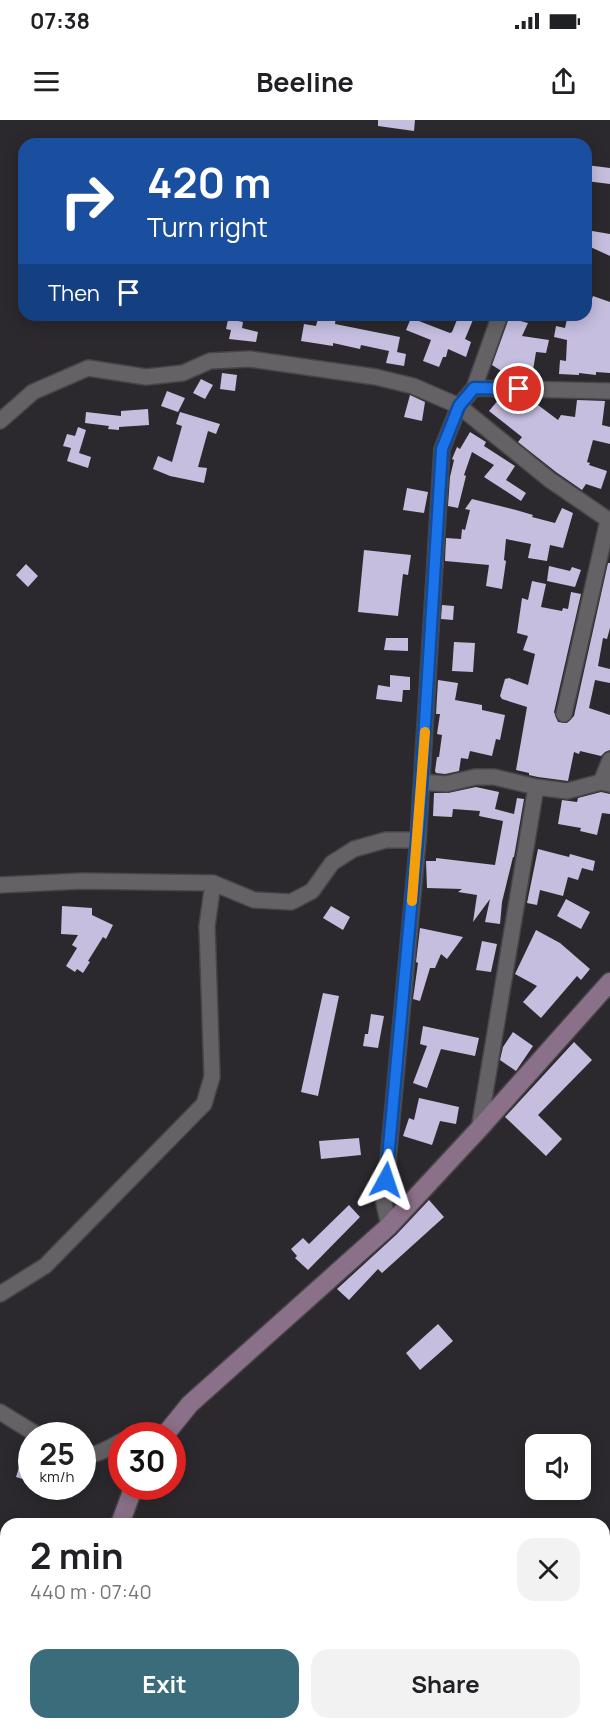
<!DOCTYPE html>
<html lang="en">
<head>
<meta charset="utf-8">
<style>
  :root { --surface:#fff; --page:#f2f2f2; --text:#202124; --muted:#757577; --accent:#3b6c7c }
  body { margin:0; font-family:Manrope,sans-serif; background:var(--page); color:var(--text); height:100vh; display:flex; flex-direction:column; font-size:22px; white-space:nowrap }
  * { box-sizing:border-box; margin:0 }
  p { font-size:20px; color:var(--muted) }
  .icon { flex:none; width:33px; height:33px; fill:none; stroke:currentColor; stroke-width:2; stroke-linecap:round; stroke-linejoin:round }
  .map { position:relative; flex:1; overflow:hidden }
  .sheet { position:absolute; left:0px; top:1398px; width:610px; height:212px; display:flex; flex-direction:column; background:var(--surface); border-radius:18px 18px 0 0; box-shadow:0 3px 15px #0003 }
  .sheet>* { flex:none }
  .top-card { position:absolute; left:18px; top:18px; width:574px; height:183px; border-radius:18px; box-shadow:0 3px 15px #0003; background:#1a4fa0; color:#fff; overflow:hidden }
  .buttons { position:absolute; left:525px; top:1314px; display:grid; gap:12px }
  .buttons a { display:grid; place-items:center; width:66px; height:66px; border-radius:12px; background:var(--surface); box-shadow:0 3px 15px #0003; font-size:30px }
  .speed { position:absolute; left:18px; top:1302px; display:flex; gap:12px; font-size:30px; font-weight:700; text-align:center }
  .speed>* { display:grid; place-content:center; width:78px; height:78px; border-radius:50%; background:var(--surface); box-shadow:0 3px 15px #0003; line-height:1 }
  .speed small { font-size:15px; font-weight:400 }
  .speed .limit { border:9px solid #d22; background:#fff; color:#111 }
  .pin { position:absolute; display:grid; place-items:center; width:51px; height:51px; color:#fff; margin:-26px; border:3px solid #fff; border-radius:50%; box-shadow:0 2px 6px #0007 }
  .me { position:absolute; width:66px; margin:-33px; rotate:5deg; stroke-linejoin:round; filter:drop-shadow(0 0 4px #0008) }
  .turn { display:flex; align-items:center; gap:21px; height:126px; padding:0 30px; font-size:27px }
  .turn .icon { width:78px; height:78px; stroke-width:2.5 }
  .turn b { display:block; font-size:42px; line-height:51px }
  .then { display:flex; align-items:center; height:57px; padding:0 30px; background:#0003; gap:12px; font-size:22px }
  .round { display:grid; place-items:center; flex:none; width:63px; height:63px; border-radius:18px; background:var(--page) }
  .head { display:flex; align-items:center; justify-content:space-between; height:102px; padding:0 30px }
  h1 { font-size:36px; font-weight:700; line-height:45px }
  .action { display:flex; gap:12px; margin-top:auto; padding:12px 30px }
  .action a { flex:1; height:69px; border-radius:18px; background:var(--accent); color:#fff; font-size:24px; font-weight:700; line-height:69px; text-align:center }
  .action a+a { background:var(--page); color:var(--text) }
  .status { display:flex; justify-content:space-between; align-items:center; height:42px; padding:0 30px; background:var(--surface); direction:ltr }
  .status svg { height:16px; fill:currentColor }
  header { display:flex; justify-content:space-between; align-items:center; height:78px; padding:0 30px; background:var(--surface); font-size:27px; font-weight:700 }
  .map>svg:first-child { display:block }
</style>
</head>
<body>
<div class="status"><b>07:38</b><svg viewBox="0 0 49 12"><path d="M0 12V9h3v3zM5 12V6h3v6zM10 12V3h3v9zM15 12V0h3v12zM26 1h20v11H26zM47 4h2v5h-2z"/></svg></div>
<header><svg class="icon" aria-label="menu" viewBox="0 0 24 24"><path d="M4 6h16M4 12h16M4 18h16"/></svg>Beeline<svg class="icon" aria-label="share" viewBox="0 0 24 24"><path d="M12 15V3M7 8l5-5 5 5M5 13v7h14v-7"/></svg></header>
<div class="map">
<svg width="610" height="1609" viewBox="0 0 610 1609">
  <rect width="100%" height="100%" fill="#2b292d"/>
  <!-- building -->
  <path fill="#c5bedf" d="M378,0H415L414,11L378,6Z
    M586,45L610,48V64L586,61Z
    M586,110L610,114V136L586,125Z
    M593,176L610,182V253L596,252V255L579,253V255L559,254L560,240L566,241L567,220L554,217L556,206L565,208L568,195H586Z
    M229,195H239L238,201L243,202L242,208L258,212L256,222L229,219L231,210L226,209Z
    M319,195H336L335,204L400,217L397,232L406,234L404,246L386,243L389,231L361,225L360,229L333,223V226L301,221L304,204L316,206Z
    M459,195H475L465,219L471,222L466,237L448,229L446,237H443L439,247L423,241L431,220L406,210L411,198L450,213L452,212Z
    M509,198L528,203L522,216L549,220L546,233L536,232L532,256L503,252L492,245Z
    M222,253L237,255L235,271L220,269Z
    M201,259L213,265L205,279L193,273Z
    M167,271L185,278L178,292L161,286Z
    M410,275L425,282L422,301L404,297Z
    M500,278L514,290L522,279H530L558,300L561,295L575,297L577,280L605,281L602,305L610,307V324L593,320L587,342L590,343L589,345L607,351L601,369L586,364L582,370L556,352L518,322L522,317L489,291Z
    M148,289L149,305L119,307V310L108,309L109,306L85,303L86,292L121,296V291Z
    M180,292L220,304L216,314L208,311L198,347L207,348L204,363L170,356L153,349L158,336L172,342L182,306L176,304Z
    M78,307L86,310L79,333L91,337L88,348L67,341L71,328L63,326L67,314L75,316Z
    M470,312L486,322L484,326L515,346L506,360L526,373L521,381L484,357L494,345L472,332L464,355L466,356L458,388L448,386L450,357L454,340L452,339L457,327L460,329Z
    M407,368L428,372L424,393L403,390Z
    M472,379L516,390L533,395L532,397L555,403L562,388L573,393L563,428L550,425L547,441L528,438L531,424L506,419L504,440L506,441L502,469L486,466L489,445L445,441L446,418L461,419L462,409L465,410L470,390L465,389Z
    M364,430L411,435L408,455L403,454L398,496L358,492Z
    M608,443H610V508L607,519L603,518L598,546L610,549V563L595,560L589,588L610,595V630L605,632L601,636L580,631L579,634L574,632L568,661L538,657L529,655V653L516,650L527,587L502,579L500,576L505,559L509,558L528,565L535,534L523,530L528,516L517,513L522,478L528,480L532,461L546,464L541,487L562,491L563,488L568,489L571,472L581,474L554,592L558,602L567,603L574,596Z
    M26,444L38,456L28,467L16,455Z
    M549,446L570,451L572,447L581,450L575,467L547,461Z
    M442,485L454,486L453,500L441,499Z
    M386,518H408V531L384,530Z
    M454,522L475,523L473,552L452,551Z
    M390,555L410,557V570H403L402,582L376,579L378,565L390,567Z
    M438,560L458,563L455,580L482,585V590L505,595L500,620L496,619L492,636L470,631L468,639L461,638L459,651L445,654L436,653L435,651L437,637H439L442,615L437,614L440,594H436Z
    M476,667L499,672L495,689L514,694L517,678L524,679L514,737H513L502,782L500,804L485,802L490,779L473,802L477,775L458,772L462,769L427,768L426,741H436V738L495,745L503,701L479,696L480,691L453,689L452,697L433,696L434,673H448Z
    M601,672L610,674V694L602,693L597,715L580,711L581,708L558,704L562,680L577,682L578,678Z
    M538,729L569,737L570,734L595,741L593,751L582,748L578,760L568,757L563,776L540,770L537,785L527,783Z
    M566,779L590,792L581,809L557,796Z
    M62,786L92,788V795L113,805L106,819L103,817L88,841L90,842L83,853L77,849L75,852L66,846L77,828L72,825L78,815L61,814Z
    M331,786L350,797L343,810L323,798Z
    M420,808L463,817L447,839L441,834L435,848H430L420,881L413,879L418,843L416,842Z
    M536,810L560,823L590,849L581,860L577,856L541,898L523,882L537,866L515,854Z
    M482,821L497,824L491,852L476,850Z
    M323,873L339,876L318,976L301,972Z
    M371,894L384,896L378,928L363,926L365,914H368Z
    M423,906L479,918L475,936L441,929L427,968L413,963L427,926L420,924Z
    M513,912L533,926L516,951L500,940L503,927Z
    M574,922L592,940L538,995L562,1019L546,1036L505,997Z
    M419,978L459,987L456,1004L440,1001L432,1025L403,1016L409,998L414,1000Z
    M359,1018L361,1035L321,1039L319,1021Z
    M429,1080L444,1097L382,1153L378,1149L349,1180L337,1169L397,1114Z
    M349,1085L360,1097L308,1150L295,1138L297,1136L291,1129L303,1118L309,1124Z
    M438,1204L453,1221L420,1250L406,1233Z
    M21,1341L32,1344V1362L16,1357Z"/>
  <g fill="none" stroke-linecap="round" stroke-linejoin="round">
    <defs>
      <path id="street" d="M474,268L500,195
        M0,301L33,272L88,248L146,257L183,253L210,241L250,239L376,257L413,266L459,286L550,360L610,401
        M564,594L608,400
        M422,662L446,664L475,657H494L536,667L567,671L601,662L610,664
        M601,662L610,640
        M0,765L82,761L213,763L254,780L291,782L312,771L332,743L354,729L386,720H418
        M479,1009L536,667
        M389,1106L384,1083L418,720L442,329L459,286L474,268L610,271
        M0,1174L45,1146L204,984L212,957L207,806L213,763
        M0,1292L39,1316
        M82,1335C96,1337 110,1327 122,1321"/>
      <path id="secondary" d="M164,1316L190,1284L389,1106L479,1009L610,862
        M120,1404L134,1366
        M74,1609L75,1604"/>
    </defs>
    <!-- street casing -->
    <use href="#street" stroke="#474548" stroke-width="18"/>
    <!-- secondary casing -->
    <use href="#secondary" stroke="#474548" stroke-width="21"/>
    <!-- street -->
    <use href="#street" stroke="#656266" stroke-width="15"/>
    <!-- secondary -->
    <use href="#secondary" stroke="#8a7088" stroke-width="18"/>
  </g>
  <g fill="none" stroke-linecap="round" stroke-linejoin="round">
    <defs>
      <path id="route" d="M386,1060L419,700L442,329L459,286L474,268L519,269"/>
    </defs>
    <!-- route casing -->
    <use href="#route" stroke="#114b97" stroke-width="15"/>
    <!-- route -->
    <use href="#route" stroke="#1a73e8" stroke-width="10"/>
    <!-- slow -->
    <path stroke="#f59e0b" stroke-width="10" d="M412,781L425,612"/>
  </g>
</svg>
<div class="buttons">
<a><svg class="icon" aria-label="sound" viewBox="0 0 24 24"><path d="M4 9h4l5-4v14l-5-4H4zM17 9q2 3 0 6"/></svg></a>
</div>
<div class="speed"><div>25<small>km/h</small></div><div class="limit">30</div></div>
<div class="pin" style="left:519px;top:269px;background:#d93025"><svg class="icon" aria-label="arrive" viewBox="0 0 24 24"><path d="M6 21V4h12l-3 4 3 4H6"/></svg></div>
<svg class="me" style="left:386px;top:1060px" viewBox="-20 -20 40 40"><path d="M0-17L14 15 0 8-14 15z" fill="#1a73e8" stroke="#fff" stroke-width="4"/></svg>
<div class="top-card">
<div class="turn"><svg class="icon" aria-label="right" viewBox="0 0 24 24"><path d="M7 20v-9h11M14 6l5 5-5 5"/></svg><div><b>420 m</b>Turn right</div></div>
<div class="then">Then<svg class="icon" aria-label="arrive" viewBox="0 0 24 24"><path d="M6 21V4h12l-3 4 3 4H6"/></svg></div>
</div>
<section class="sheet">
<div class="head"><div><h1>2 min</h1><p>440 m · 07:40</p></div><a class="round"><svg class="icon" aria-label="close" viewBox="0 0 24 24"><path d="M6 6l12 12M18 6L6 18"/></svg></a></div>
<div class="action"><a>Exit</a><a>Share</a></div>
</section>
</div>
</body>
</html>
